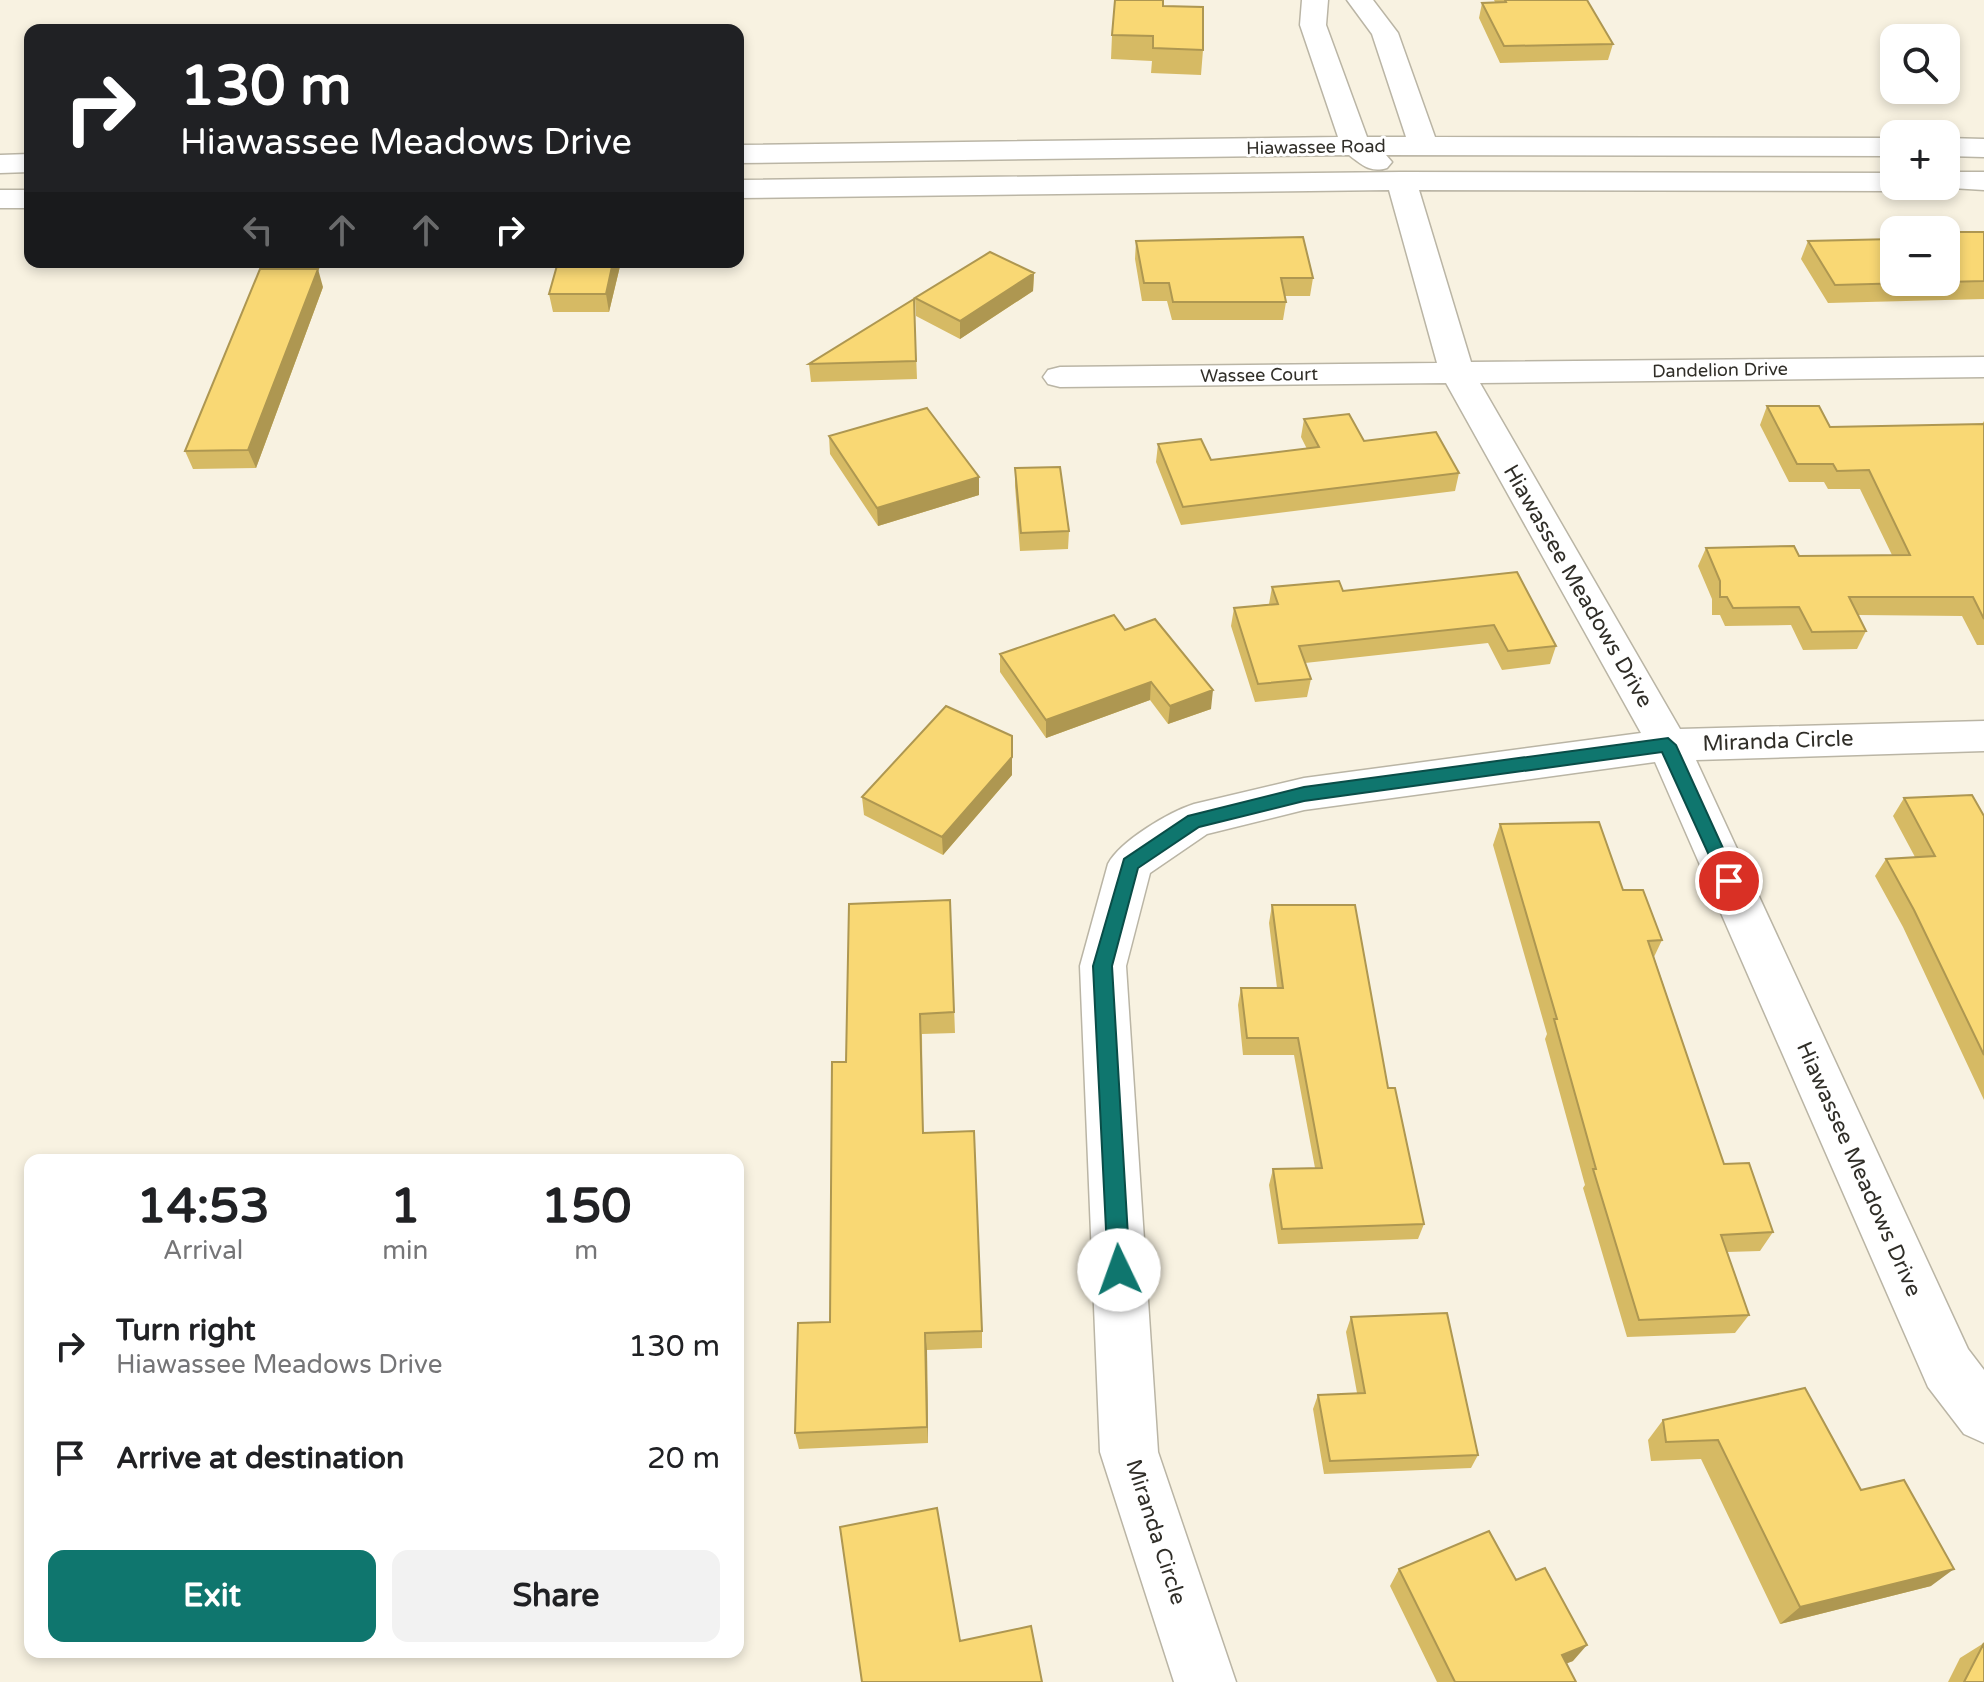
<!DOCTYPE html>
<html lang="en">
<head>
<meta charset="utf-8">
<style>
  :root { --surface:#fff; --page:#f2f2f2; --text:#202124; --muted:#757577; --accent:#0f766e }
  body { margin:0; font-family:"Varela Round",sans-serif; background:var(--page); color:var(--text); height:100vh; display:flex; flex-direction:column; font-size:30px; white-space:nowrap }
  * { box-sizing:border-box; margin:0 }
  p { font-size:26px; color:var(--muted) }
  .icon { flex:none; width:44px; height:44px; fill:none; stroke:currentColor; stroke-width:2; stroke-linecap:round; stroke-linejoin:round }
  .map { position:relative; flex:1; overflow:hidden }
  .drawer { position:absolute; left:24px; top:1154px; width:720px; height:504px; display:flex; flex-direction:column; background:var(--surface); border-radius:16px; box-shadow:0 4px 12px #0003 }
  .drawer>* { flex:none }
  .hud { position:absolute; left:24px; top:24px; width:720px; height:244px; border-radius:16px; box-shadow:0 4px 12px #0003; background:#202124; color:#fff; overflow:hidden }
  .buttons { position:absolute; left:1880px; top:24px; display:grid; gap:16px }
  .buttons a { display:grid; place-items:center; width:80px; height:80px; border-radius:16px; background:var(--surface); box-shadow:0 4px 12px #0003; font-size:40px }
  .pin { position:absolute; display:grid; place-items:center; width:68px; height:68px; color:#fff; margin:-34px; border:4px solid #fff; border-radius:50%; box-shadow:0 2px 8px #0007 }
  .me { position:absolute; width:88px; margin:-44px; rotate:357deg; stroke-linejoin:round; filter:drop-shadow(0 0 6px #0008) }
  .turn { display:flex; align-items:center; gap:28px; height:168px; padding:0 24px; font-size:36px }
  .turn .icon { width:104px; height:104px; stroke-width:2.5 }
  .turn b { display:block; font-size:56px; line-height:68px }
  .lanes { display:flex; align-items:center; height:76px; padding:0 24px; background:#0003; justify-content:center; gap:40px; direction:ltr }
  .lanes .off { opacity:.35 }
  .eta { display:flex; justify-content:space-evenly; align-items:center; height:136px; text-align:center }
  .eta b { font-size:48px; font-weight:700; line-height:56px }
  .action { display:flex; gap:16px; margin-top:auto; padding:16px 24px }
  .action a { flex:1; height:92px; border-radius:16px; background:var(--accent); color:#fff; font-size:32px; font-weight:700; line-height:92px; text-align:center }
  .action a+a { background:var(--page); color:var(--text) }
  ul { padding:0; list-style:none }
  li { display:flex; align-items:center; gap:24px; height:112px; padding:0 24px }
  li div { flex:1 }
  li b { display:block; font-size:30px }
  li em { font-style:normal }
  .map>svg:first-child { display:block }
</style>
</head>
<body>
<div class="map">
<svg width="1984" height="1682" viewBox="0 0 1984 1682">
  <rect width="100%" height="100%" fill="#f8f2e1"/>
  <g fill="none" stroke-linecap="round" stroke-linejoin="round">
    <defs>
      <path id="minor" d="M1302,0H1328L1326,25L1367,137H1406L1372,34L1347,0H1373L1398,33L1435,137L1894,138V156L1386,155L1392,162L1387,168C1370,173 1362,165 1349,155L738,163V145L1338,137L1300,25Z
        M1946,138L1984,139V157L1946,156Z
        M30,154V172L0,173V155Z
        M1401,172L1894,173V186H1906L1894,191L1419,190L1471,362L1984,357V377L1480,383L1680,729L1984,721V751L1696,760L1968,1349L1984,1370V1443L1964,1434L1928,1387L1655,762L1304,810L1207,834L1150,873L1126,966L1158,1452L1236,1682H1174L1100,1452L1080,966L1108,864C1120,841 1169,812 1194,804L1304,778L1641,733L1446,383L1060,387L1048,384L1043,377L1048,370L1060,367L1437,363L1389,190L738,198V180Z
        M1946,172H1984V190L1935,187L1946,186Z
        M0,190H30V208H0Z"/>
    </defs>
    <!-- minor casing -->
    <use href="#minor" stroke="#bab5a5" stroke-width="3"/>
    <!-- minor -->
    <use href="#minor" fill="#fff" fill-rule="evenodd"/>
  </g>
  <!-- wall -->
  <path fill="#d6ba64" d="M1494,0H1587L1613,44L1608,60L1500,63L1479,18L1482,3L1495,2Z
    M1163,6L1203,50L1201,75L1151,73L1152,61L1111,59L1112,35Z
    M1984,232V299L1828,303L1801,259L1808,241L1894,282Z
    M1136,241L1313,278L1310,296H1284L1286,302L1283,320H1172L1167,301H1142L1135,259Z
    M558,262H621L609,312H553L549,294Z
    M1034,273L1033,291L960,339L916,316L915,298Z
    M323,287L256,468L193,469L185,451Z
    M914,299L917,379L811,382L809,364Z
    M1767,406L1830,427L1982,424L1984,421V645H1977L1962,616L1858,615L1866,631L1857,649L1803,650L1791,625L1725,626L1720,615H1712V599L1698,566L1706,548L1799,556L1892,555L1860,489H1828L1824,482H1789L1760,425Z
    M1304,419L1364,441L1459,473L1455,491L1181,525L1156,462L1158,444L1211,460L1307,449L1301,437Z
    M829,436L979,495L878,526L830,454Z
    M1015,468L1069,531L1068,549L1020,551L1015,486Z
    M1517,572L1556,646L1550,664L1502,670L1488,643L1305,663L1311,679L1307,697L1255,702L1231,626L1234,608L1269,604L1272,587L1343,591Z
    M1125,630L1211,709L1168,724L1150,700L1046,738L1000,672V654Z
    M1012,775L943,855L864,815L862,797Z
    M1904,798L1984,816V1100L1903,927L1875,876L1886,859L1915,857L1893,816Z
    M1500,824L1623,890L1662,940L1654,957L1724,1164L1773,1232L1760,1251L1727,1252L1749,1315L1735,1333L1627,1337L1583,1188L1585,1185L1545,1039L1547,1034L1493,845Z
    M950,900L955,1033L922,1034L923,1133L982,1331V1348L927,1350L928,1443L799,1449L795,1433L830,1322Z
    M1272,905L1388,1088L1424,1224L1418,1239L1278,1244L1269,1185L1273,1169L1315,1168L1294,1055H1243L1238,1005L1241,988H1277L1269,923Z
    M1351,1317L1478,1455L1471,1468L1324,1474L1313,1409L1318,1395L1357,1393L1346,1332Z
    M1663,1420L1861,1490L1931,1586L1780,1624L1701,1459L1651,1461L1648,1440Z
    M1399,1569L1516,1580L1573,1661L1566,1663L1576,1682H1437L1390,1586Z
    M1984,1643V1682H1948L1960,1658Z"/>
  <!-- shaded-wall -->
  <path fill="#ae9751" d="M613,262H621L609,312L606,294Z
    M318,269L323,287L256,468L248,450Z
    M1034,273L1033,291L960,339V321Z
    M979,477V495L878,526L877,508Z
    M1151,682L1150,700L1046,738V720Z
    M1213,690L1211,709L1168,724L1170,706Z
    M1012,757V775L943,855L942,837Z
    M925,1333L927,1350L928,1443L927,1427Z
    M1954,1569L1931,1586L1780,1624L1800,1607Z
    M1587,1645L1573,1661L1548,1671L1562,1655Z"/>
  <!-- building -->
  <path fill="#f9d874" stroke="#ae9751" stroke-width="2" d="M1115,0H1163V6L1203,7V50L1153,48V36L1112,35Z
    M1505,0H1587L1613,44L1504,46L1482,3L1506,2Z
    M1946,232H1984V281L1946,282Z
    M1303,237L1313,278H1281L1286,302H1173L1169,283H1144L1136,241Z
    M1894,239V282H1945L1835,285L1808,241Z
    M990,252L1034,273L960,321L915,298Z
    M558,262H613L606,294H549Z
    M260,269H318L248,450L185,451Z
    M914,299L916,361L809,364Z
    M1767,406H1819L1830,427L1984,424V619L1973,597H1849L1866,631L1812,632L1799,607L1733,608L1727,597H1720V581L1706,548L1794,546L1799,556L1910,555L1869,470L1837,471L1833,464H1797Z
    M927,408L979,477L877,508L829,436Z
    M1349,414L1364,441L1436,432L1459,473L1183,507L1158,444L1201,439L1211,460L1319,447L1304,419Z
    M1060,467L1069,531L1021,533L1015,468Z
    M1517,572L1556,646L1508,651L1494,625L1299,646L1311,679L1258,684L1234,608L1278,604L1272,587L1339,581L1343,591Z
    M1114,615L1125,630L1155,619L1213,690L1170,706L1151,682L1046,720L1000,654Z
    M946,706L1012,736V757L942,837L862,797Z
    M1972,795L1984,816V1055L1914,910L1886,859L1935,856L1904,798Z
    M1599,822L1623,890H1643L1662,940L1648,941L1724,1164L1749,1163L1773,1232L1721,1235L1749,1315L1639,1320L1593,1169H1596L1554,1019H1557L1500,824Z
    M950,900L954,1012L920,1014L923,1133L974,1131L982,1331L925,1333L927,1427L795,1433L798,1323L830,1322L832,1062H846L849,904Z
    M1272,905H1355L1388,1088H1395L1424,1224L1282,1229L1273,1169L1322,1168L1298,1038H1247L1241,988H1283Z
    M1447,1313L1478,1455L1330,1461L1318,1395L1365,1393L1351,1317Z
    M1805,1388L1861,1490L1904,1480L1954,1569L1800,1607L1718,1440L1666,1442L1663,1420Z
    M937,1508L960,1641L1031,1626L1042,1682H862L840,1527Z
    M1489,1531L1516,1580L1545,1568L1587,1645L1562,1655L1576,1682H1455L1399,1569Z
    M1984,1643V1682H1964Z"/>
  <!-- route -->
  <path fill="#0f766e" stroke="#0a4d48" stroke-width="2" d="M1668,738L1676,745L1738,881L1736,886H1723L1662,752L1304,801L1199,827L1138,868L1112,966L1130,1270L1127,1277L1119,1280L1112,1277L1108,1270L1093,966L1124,859L1188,816L1304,787Z"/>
  <g text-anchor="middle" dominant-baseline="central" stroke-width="6" stroke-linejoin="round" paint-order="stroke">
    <!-- far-street labels -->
    <g font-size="18" fill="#302e28" stroke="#fff">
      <text transform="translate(1316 147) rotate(-1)">Hiawassee Road</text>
      <text transform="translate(1720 370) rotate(-1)">Dandelion Drive</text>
      <text transform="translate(1259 375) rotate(-1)">Wassee Court</text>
    </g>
    <!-- street labels -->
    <g font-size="22" fill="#302e28" stroke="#fff">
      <text transform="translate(1578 586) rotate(60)">Hiawassee Meadows Drive</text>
      <text transform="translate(1778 741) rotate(-2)">Miranda Circle</text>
      <text transform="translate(1859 1169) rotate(66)">Hiawassee Meadows Drive</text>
      <text transform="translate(1156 1532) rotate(72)">Miranda Circle</text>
    </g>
  </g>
</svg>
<div class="buttons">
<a><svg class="icon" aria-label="search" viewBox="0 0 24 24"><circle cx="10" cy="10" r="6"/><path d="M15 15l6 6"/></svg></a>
<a>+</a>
<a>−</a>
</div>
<div class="pin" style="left:1729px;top:881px;background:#d93025"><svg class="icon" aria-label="arrive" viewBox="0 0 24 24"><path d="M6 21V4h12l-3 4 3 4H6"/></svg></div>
<svg class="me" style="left:1119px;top:1270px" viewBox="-20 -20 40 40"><circle r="19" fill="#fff"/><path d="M0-13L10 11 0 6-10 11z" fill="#0f766e"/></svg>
<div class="hud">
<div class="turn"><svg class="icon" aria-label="right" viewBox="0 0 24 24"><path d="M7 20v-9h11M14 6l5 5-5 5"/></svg><div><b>130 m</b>Hiawassee Meadows Drive</div></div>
<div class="lanes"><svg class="icon off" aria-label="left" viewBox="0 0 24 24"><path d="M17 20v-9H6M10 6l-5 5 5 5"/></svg><svg class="icon off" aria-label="ahead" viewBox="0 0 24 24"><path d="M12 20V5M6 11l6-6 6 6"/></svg><svg class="icon off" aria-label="ahead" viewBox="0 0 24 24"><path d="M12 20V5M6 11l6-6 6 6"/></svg><svg class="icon" aria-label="right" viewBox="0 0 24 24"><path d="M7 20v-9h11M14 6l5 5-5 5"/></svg></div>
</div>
<section class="drawer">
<div class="eta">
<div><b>14:53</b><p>Arrival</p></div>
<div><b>1</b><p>min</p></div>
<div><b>150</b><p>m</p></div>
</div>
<ul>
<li><svg class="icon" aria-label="right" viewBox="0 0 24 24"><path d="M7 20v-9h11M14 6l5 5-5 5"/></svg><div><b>Turn right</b><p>Hiawassee Meadows Drive</p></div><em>130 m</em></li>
<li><svg class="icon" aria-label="arrive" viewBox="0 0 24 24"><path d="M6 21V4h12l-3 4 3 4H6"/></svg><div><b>Arrive at destination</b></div><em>20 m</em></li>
</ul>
<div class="action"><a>Exit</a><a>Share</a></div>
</section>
</div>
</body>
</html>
